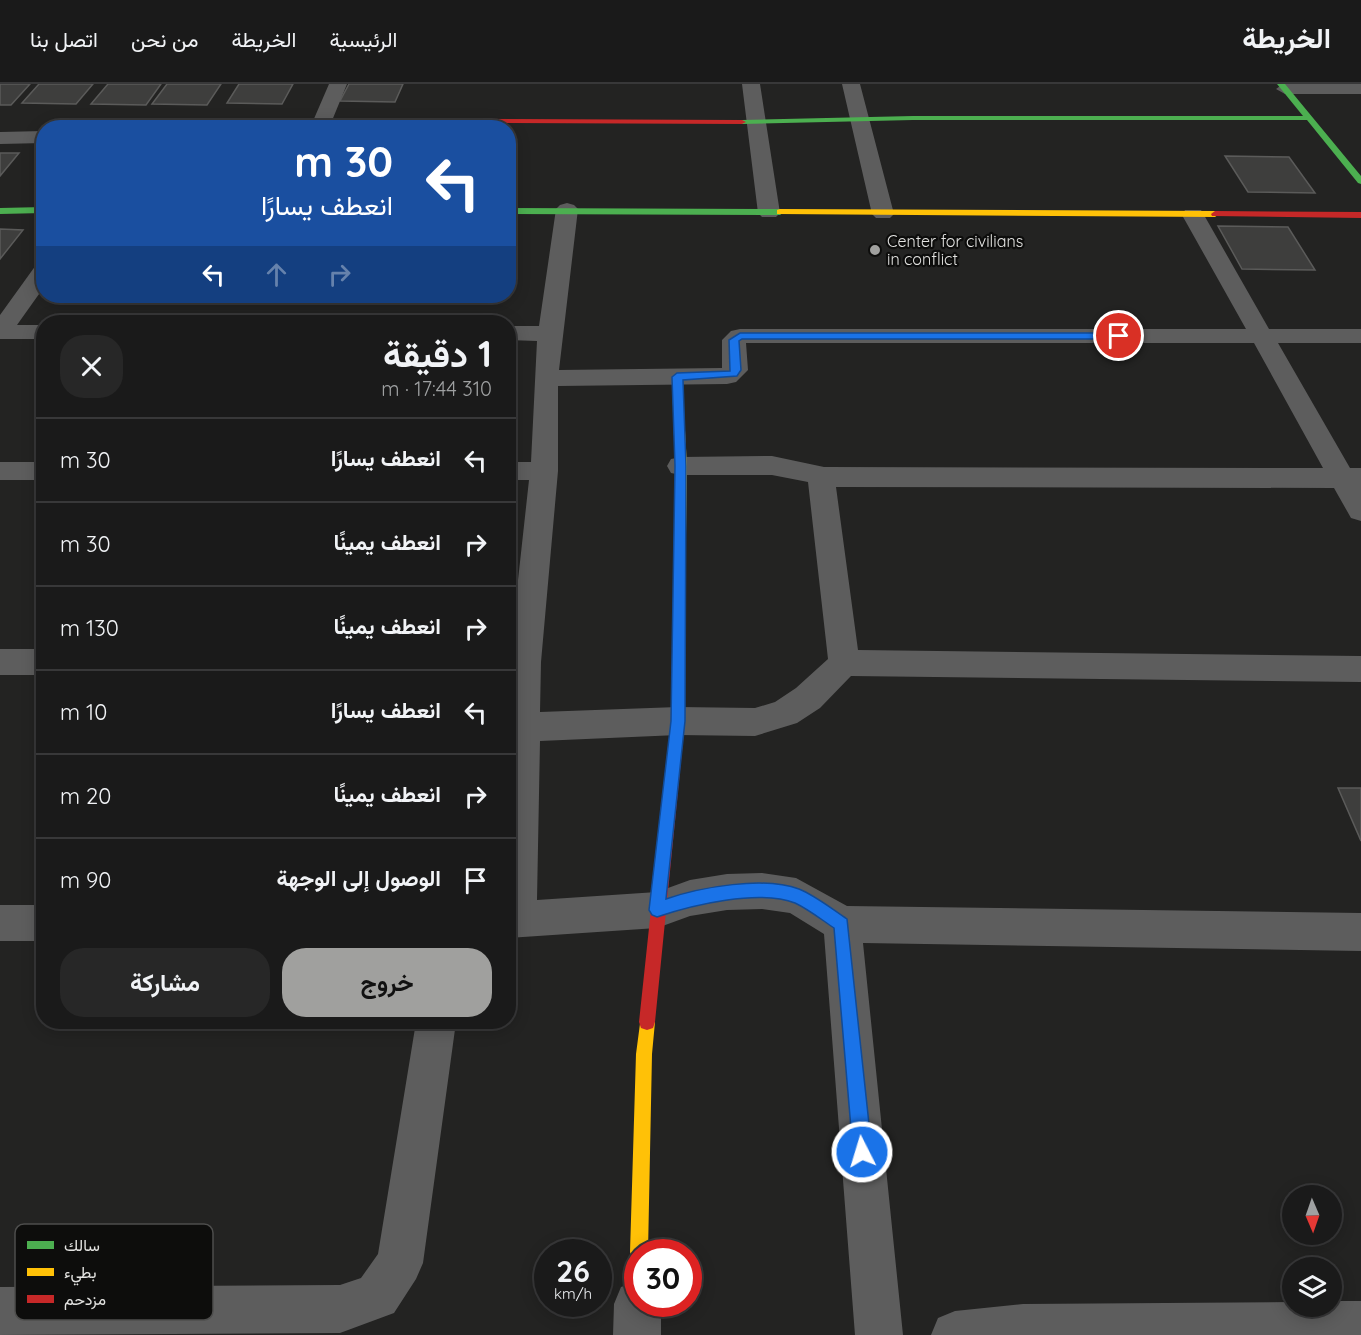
<!DOCTYPE html>
<html lang="ar">
<head>
<meta charset="utf-8">
<style>
  :root { --surface:#1a1a1a; --page:#272727; --text:#f1f3f6; --muted:#9fa1a2; --line:#383839; --accent:#a0a09e }
  body { margin:0; font-family:Quicksand,Vazirmatn,sans-serif; background:var(--page); color:var(--text); direction:rtl; height:100vh; display:flex; flex-direction:column; font-size:22px; white-space:nowrap }
  * { box-sizing:border-box; margin:0 }
  p { font-size:20px; color:var(--muted) }
  .icon { flex:none; width:33px; height:33px; fill:none; stroke:currentColor; stroke-width:2; stroke-linecap:round; stroke-linejoin:round }
  .map { position:relative; flex:1; overflow:hidden; direction:ltr }
  .side { position:absolute; left:36px; top:231px; width:480px; height:714px; display:flex; flex-direction:column; background:var(--surface); border-radius:24px; box-shadow:0 3px 15px #0003,0 0 0 2px var(--line); direction:rtl }
  .side>* { flex:none }
  .banner { position:absolute; left:36px; top:36px; width:480px; height:183px; border-radius:24px; box-shadow:0 3px 15px #0003,0 0 0 2px var(--line); direction:rtl; background:#1a4fa0; color:#fff; overflow:hidden }
  .needle { width:39px; rotate:178deg }
  .buttons { position:absolute; left:1282px; top:1101px; display:grid; gap:12px }
  .buttons a { display:grid; place-items:center; width:60px; height:60px; border-radius:50%; background:var(--surface); box-shadow:0 3px 15px #0003,0 0 0 2px var(--line); font-size:30px }
  .speed { position:absolute; left:534px; top:1155px; display:flex; gap:12px; font-size:30px; font-weight:700; text-align:center }
  .speed>* { display:grid; place-content:center; width:78px; height:78px; border-radius:50%; background:var(--surface); box-shadow:0 3px 15px #0003,0 0 0 2px var(--line); line-height:1 }
  .speed small { font-size:15px; font-weight:400 }
  .speed .limit { border:9px solid #d22; background:#fff; color:#111 }
  .pin { position:absolute; display:grid; place-items:center; width:51px; height:51px; color:#fff; margin:-26px; border:3px solid #fff; border-radius:50%; box-shadow:0 2px 6px #0007 }
  .me { position:absolute; width:66px; margin:-33px; rotate:355deg; stroke-linejoin:round; filter:drop-shadow(0 0 4px #0008) }
  .turn { display:flex; align-items:center; gap:21px; height:126px; padding:0 24px; font-size:27px }
  .turn .icon { width:78px; height:78px; stroke-width:2.5 }
  .turn b { display:block; font-size:42px; line-height:51px }
  .lanes { display:flex; align-items:center; height:57px; padding:0 24px; background:#0003; justify-content:center; gap:30px; direction:ltr }
  .lanes .off { opacity:.35 }
  .round { display:grid; place-items:center; flex:none; width:63px; height:63px; border-radius:24px; background:var(--page) }
  .summary { display:flex; align-items:center; justify-content:space-between; height:102px; padding:0 24px }
  h1 { font-size:36px; font-weight:700; line-height:45px }
  .cta { display:flex; gap:12px; margin-top:auto; padding:12px 24px }
  .cta a { flex:1; height:69px; border-radius:24px; background:var(--accent); color:#111; font-size:24px; font-weight:700; line-height:69px; text-align:center }
  .cta a+a { background:var(--page); color:var(--text) }
  ul { padding:0; list-style:none }
  li { display:flex; align-items:center; gap:18px; height:84px; padding:0 24px; border-top:2px solid var(--line) }
  li div { flex:1 }
  li b { display:block; font-size:22px }
  li em { font-style:normal }
  header { display:flex; align-items:center; gap:36px; box-sizing:border-box; height:84px; padding:0 30px; background:var(--surface); border-bottom:2px solid var(--line) }
  header strong { font-size:28px }
  nav { display:flex; gap:33px; margin-inline-start:auto; font-size:21px }
  .map>svg:first-child { display:block }
</style>
</head>
<body>
<header>
<strong>الخريطة</strong>
<nav><a>الرئيسية</a><a>الخريطة</a><a>من نحن</a><a>اتصل بنا</a></nav>
</header>
<div class="map">
<svg width="1361" height="1251" viewBox="0 0 1361 1251">
  <rect width="100%" height="100%" fill="#232322"/>
  <!-- building -->
  <path fill="#3e3e3d" stroke="#5b5b5a" stroke-width="1.5" d="M0,0H30L11,21H0Z
    M39,0H93L76,20L22,19Z
    M108,0H161L146,21L91,20Z
    M167,0H221L207,21L152,20Z
    M239,0H293L282,20L227,19Z
    M349,0H403L395,18L340,17Z
    M0,69H19L0,92Z
    M1225,72L1289,73L1315,109L1248,108Z
    M1218,142L1288,143L1315,186L1242,185Z
    M0,145L23,146L0,175Z
    M1338,704H1361V757Z"/>
  <g fill="none" stroke-linecap="round" stroke-linejoin="round">
    <!-- street -->
    <path fill="#5d5d5d" fill-rule="evenodd" d="M329,0H347L329,44H310Z
      M742,0H760L780,129L776,133H762L758,129Z
      M842,0H860L894,130L890,134H876L872,130Z
      M1283,0H1361V10H1285L1276,5Z
      M44,47V59L0,60V48Z
      M567,119L574,121L578,125L559,286L722,284V256L731,247L740,245H1246L1182,131L1185,126H1201L1204,131L1269,245H1361V259H1278L1350,384H1361V437L1351,434L1334,404L836,403L858,566L1361,572V598L851,592L820,624L797,639L755,652L678,651L540,657L537,816L657,808L690,796L727,790L762,789L796,794L847,822L1361,829V867L863,859L903,1251H855L824,850L790,829L762,825L727,826L690,832L657,844L508,854L509,578L529,396H508V378H531L537,257L508,256V242H539L556,125L560,121ZM746,259H1254L1323,384L824,383L772,372L681,373L671,375L667,382L671,389L681,391H772L808,398L828,575L796,604L775,618L755,624L678,623L540,628L541,578L558,387V302L727,300L736,298L748,286Z
      M44,179V203L17,241H44V255H0V231L36,181Z
      M0,378H44V396H0Z
      M0,565H44V591H0Z
      M0,821H44V857H0Z
      M416,938H456L423,1179L416,1195L394,1229L340,1249L0,1251V1203L340,1201L361,1194L378,1170Z
      M638,1197V1220H661V1251H613L614,1220L621,1203Z
      M1332,1217H1361V1251H931L938,1234L955,1227L1023,1220L1293,1218V1222H1332Z"/>
    <!-- fast -->
    <path fill="#4caf50" fill-rule="evenodd" d="M1277,0H1285L1361,92V100L1358,99L1307,36H913L742,40L738,38L742,36L913,32H1303Z
      M44,123V129L0,130V124Z
      M508,124L780,125L784,128L780,131L508,130Z"/>
    <!-- slow -->
    <path fill="#ffc107" fill-rule="evenodd" d="M780,125L1215,127L1219,130L1215,133L777,130V126Z
      M677,290L682,293L687,382L685,520L679,525L673,520L675,382L672,293Z
      M647,930L653,932L655,938L652,970L648,1168H638V1177L632,1175L630,1168L636,970L641,932Z"/>
    <!-- jam -->
    <path fill="#c62828" fill-rule="evenodd" d="M322,34L742,36L746,38L742,40L319,38L318,36Z
      M1215,127L1361,128V134L1212,132L1211,130Z
      M679,515L685,520V637L655,938L653,944L647,946L641,944L639,938L671,637L673,520Z"/>
  </g>
  <!-- route -->
  <path fill="#1a73e8" stroke="#114b97" stroke-width="1.5" d="M740,249H1119L1124,252L1119,255H742L739,257L741,286L737,292L683,296L686,382L685,637L666,815C701,803 764,792 799,805C816,812 832,825 847,835L872,1068L869,1075L862,1077L856,1075L853,1068L834,844C822,836 808,825 795,819C759,805 692,821 657,833L652,831L649,826L671,637L675,382L672,293L677,289L730,287L729,256Z"/>
  <!-- markers -->
  <circle fill="#a0a09e" stroke="#0d0d0c" stroke-width="2" cx="875" cy="166" r="6"/>
  <g text-anchor="middle" dominant-baseline="central" stroke-width="4.5" stroke-linejoin="round" paint-order="stroke">
    <!-- far-poi labels -->
    <g font-size="16" fill="#e3e3e1" stroke="#0d0d0c" text-anchor="start">
      <text x="887" y="157">Center for civilians<tspan x="887" dy="18">in conflict</tspan></text>
    </g>
  </g>
  <!-- legend -->
  <rect x="15" y="1140" width="198" height="96" rx="9" fill="#0d0d0c" stroke="#4d4d4c" stroke-width="1.5"/>
  <rect x="27" y="1157" width="27" height="8" fill="#4caf50"/>
  <rect x="27" y="1184" width="27" height="8" fill="#ffc107"/>
  <rect x="27" y="1211" width="27" height="8" fill="#c62828"/>
  <g font-size="16" fill="#e3e3e1">
    <text x="64" y="1167">سالك</text>
    <text x="64" y="1194">بطيء</text>
    <text x="64" y="1221">مزدحم</text>
  </g>
</svg>
<div class="buttons">
<a><svg class="needle" viewBox="-14 -14 28 28"><path d="M0-13l5 13h-10z" fill="#e53935"/><path d="M0 13l5-13h-10z" fill="#9fa1a2"/></svg></a>
<a><svg class="icon" aria-label="layers" viewBox="0 0 24 24"><path d="M12 4l9 5-9 5-9-5zM3 14l9 5 9-5"/></svg></a>
</div>
<div class="speed"><div>26<small>km/h</small></div><div class="limit">30</div></div>
<div class="pin" style="left:1119px;top:252px;background:#d93025"><svg class="icon" aria-label="arrive" viewBox="0 0 24 24"><path d="M6 21V4h12l-3 4 3 4H6"/></svg></div>
<svg class="me" style="left:862px;top:1068px" viewBox="-20 -20 40 40"><circle r="17" fill="#1a73e8" stroke="#fff" stroke-width="3"/><path d="M0-11L8 9 0 5-8 9z" fill="#fff"/></svg>
<div class="banner">
<div class="turn"><svg class="icon" aria-label="left" viewBox="0 0 24 24"><path d="M17 20v-9H6M10 6l-5 5 5 5"/></svg><div><b>30 m</b>انعطف يسارًا</div></div>
<div class="lanes"><svg class="icon" aria-label="left" viewBox="0 0 24 24"><path d="M17 20v-9H6M10 6l-5 5 5 5"/></svg><svg class="icon off" aria-label="ahead" viewBox="0 0 24 24"><path d="M12 20V5M6 11l6-6 6 6"/></svg><svg class="icon off" aria-label="right" viewBox="0 0 24 24"><path d="M7 20v-9h11M14 6l5 5-5 5"/></svg></div>
</div>
<section class="side">
<div class="summary"><div><h1>1 دقيقة</h1><p>310 m · 17:44</p></div><a class="round"><svg class="icon" aria-label="close" viewBox="0 0 24 24"><path d="M6 6l12 12M18 6L6 18"/></svg></a></div>
<ul>
<li><svg class="icon" aria-label="left" viewBox="0 0 24 24"><path d="M17 20v-9H6M10 6l-5 5 5 5"/></svg><div><b>انعطف يسارًا</b></div><em>30 m</em></li>
<li><svg class="icon" aria-label="right" viewBox="0 0 24 24"><path d="M7 20v-9h11M14 6l5 5-5 5"/></svg><div><b>انعطف يمينًا</b></div><em>30 m</em></li>
<li><svg class="icon" aria-label="right" viewBox="0 0 24 24"><path d="M7 20v-9h11M14 6l5 5-5 5"/></svg><div><b>انعطف يمينًا</b></div><em>130 m</em></li>
<li><svg class="icon" aria-label="left" viewBox="0 0 24 24"><path d="M17 20v-9H6M10 6l-5 5 5 5"/></svg><div><b>انعطف يسارًا</b></div><em>10 m</em></li>
<li><svg class="icon" aria-label="right" viewBox="0 0 24 24"><path d="M7 20v-9h11M14 6l5 5-5 5"/></svg><div><b>انعطف يمينًا</b></div><em>20 m</em></li>
<li><svg class="icon" aria-label="arrive" viewBox="0 0 24 24"><path d="M6 21V4h12l-3 4 3 4H6"/></svg><div><b>الوصول إلى الوجهة</b></div><em>90 m</em></li>
</ul>
<div class="cta"><a>خروج</a><a>مشاركة</a></div>
</section>
</div>
</body>
</html>
